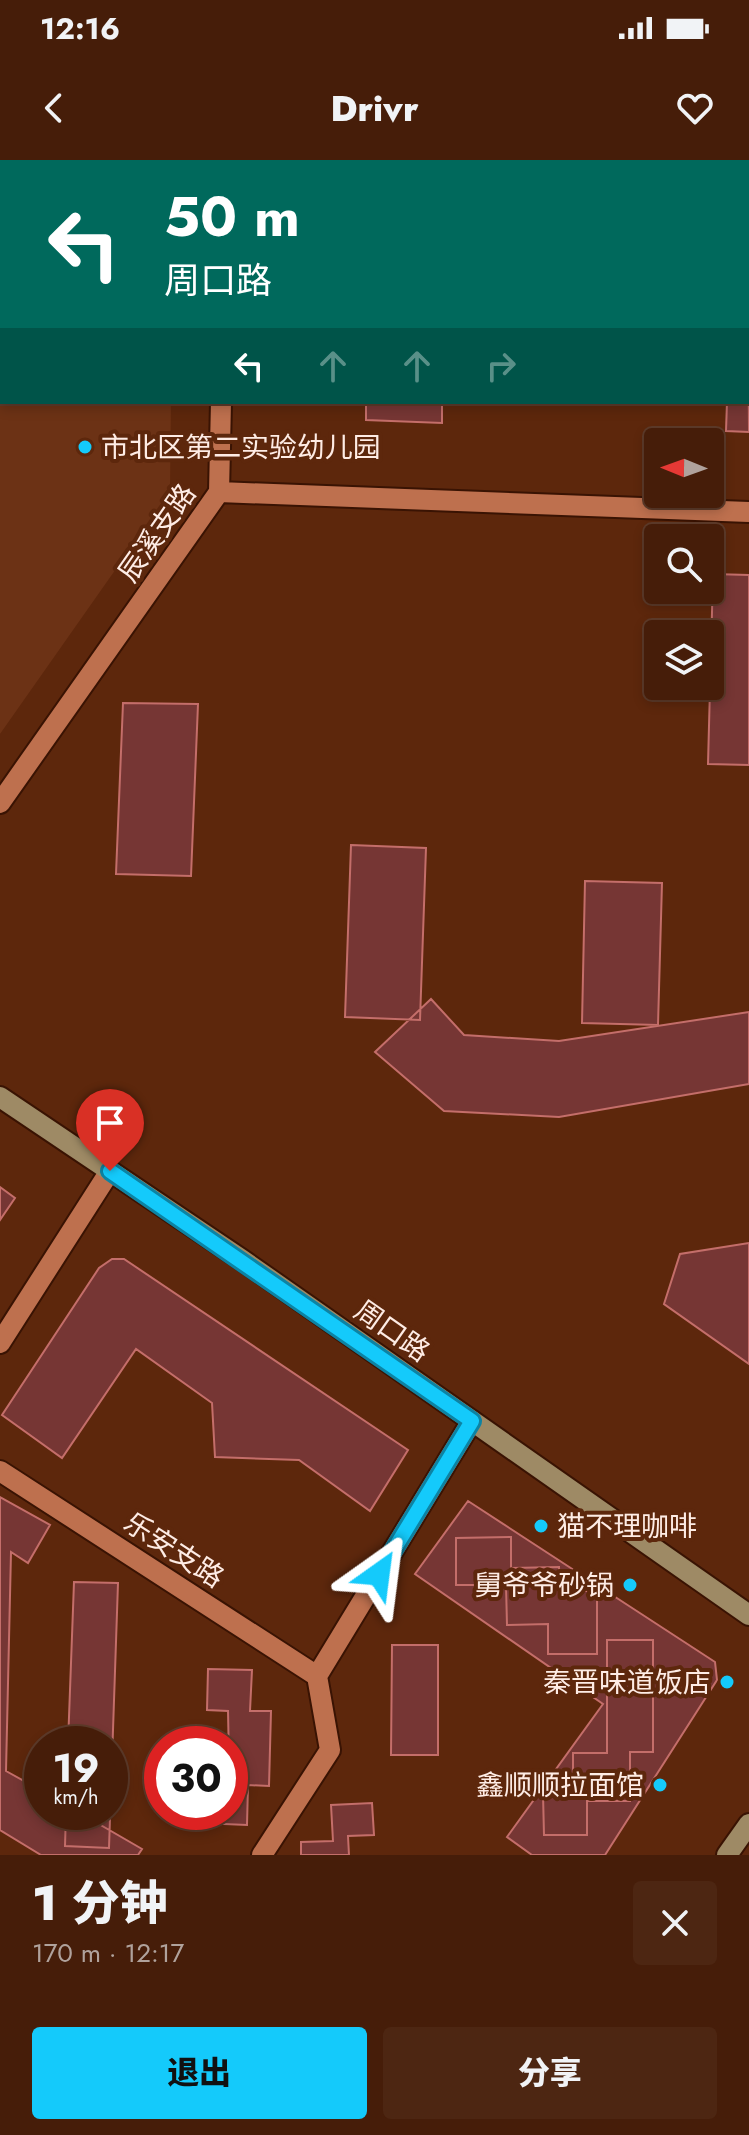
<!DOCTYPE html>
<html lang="zh">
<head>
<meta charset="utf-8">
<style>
  :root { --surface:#461d09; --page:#4d2612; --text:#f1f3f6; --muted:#b0a29c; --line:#5e3b2a; --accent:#14cafb }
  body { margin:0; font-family:Jost,"Noto Sans SC",sans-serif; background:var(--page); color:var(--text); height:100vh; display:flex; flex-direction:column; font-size:30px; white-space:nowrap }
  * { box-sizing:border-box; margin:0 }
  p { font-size:26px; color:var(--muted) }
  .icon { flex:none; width:44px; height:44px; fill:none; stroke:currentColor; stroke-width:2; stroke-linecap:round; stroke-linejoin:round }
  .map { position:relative; height:1695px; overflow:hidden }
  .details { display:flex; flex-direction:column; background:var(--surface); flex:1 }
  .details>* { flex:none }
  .top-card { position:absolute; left:0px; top:0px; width:750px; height:244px; box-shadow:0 4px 12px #0003,0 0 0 2px var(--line); background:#00695c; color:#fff; overflow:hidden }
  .needle { width:52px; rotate:271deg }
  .buttons { position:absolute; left:644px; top:268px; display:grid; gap:16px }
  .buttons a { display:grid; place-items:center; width:80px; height:80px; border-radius:8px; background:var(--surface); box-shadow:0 4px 12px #0003,0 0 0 2px var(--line); font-size:40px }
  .speed { position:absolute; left:24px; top:1566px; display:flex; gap:16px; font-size:40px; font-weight:700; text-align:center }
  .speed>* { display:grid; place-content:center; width:104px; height:104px; border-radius:50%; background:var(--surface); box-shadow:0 4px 12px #0003,0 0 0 2px var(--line); line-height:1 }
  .speed small { font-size:20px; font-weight:400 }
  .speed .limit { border:12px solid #d22; background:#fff; color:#111 }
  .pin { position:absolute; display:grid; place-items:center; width:68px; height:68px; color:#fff; margin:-82px -34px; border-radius:50% 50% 50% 0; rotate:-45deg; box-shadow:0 0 8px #0007 }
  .pin .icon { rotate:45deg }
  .me { position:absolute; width:88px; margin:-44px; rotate:31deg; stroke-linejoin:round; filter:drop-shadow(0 0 6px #0008) }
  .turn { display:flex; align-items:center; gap:28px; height:168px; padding:0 32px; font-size:36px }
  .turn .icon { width:104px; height:104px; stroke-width:2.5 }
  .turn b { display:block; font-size:56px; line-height:68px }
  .lanes { display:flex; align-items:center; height:76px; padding:0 32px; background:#0003; justify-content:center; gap:40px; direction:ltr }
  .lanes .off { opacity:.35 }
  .round { display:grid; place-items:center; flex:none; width:84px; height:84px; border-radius:8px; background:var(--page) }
  .head { display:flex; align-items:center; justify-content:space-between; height:136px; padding:0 32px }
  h1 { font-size:48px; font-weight:800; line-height:60px }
  .button { display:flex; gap:16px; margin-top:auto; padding:16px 32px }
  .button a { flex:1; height:92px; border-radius:8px; background:var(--accent); color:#111; font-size:32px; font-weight:800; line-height:92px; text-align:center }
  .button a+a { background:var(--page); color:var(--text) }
  .status { display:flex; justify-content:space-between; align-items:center; height:56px; padding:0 40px; background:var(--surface); direction:ltr }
  .status svg { height:22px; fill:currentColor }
  header { display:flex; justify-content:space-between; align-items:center; height:104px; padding:0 32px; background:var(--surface); font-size:36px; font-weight:800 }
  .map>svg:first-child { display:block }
</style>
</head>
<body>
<div class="status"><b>12:16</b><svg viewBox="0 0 49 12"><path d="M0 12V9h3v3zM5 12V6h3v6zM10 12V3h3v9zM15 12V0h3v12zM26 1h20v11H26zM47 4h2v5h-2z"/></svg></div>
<header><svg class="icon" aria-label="back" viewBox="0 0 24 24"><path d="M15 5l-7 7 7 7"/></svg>Drivr<svg class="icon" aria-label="heart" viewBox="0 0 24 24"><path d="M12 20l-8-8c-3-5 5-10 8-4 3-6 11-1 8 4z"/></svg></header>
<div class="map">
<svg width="749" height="1695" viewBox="0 0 749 1695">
  <rect width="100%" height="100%" fill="#5d270c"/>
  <!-- built -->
  <path fill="#6c3215" d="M0,0H175L2,2V242H171L170,332L0,574Z"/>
  <!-- building -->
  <path fill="#763634" stroke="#c46e6a" stroke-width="2" d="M588,0H664L587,2Z
    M748,129L749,272L726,271L727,242H748Z
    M366,242H442V263L366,260Z
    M713,414L749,415V605L708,604Z
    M123,543L198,544L191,716L116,714Z
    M351,685L426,688L420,860L345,857Z
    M585,721L662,723L658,865L582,863Z
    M431,839L464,875L559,881L749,852V924L559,957L444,951L375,892Z
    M0,1027L15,1038L0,1060Z
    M749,1083V1204L664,1144L680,1094Z
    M112,1099H124L408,1290L370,1351L299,1300L215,1297L212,1243L136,1189L62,1298L2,1255L99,1108Z
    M0,1337L50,1365L28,1403L11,1392L6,1611L42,1631V1652H78L142,1689L138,1695H41L0,1670Z
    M468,1341L715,1502L717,1520L605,1695H532L507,1677L603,1544L415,1414Z
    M511,1377V1408L559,1407L560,1431H597V1494H548V1464L507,1465L506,1425H456V1378Z
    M74,1422L118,1423L109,1688L65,1686L66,1652H110V1584H68Z
    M607,1480H653V1592H630V1641H587V1675H544L543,1634H573V1593H607Z
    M392,1485H438V1595H391Z
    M208,1509L252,1510L250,1551H271L269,1626L248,1625L247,1665L201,1663L202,1652H230L228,1551L207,1550Z
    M372,1643L374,1675L348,1676L349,1695H301V1682L333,1681L331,1645Z"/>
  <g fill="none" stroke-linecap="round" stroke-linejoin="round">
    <defs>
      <path id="street" d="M226,2V0
        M219,332L749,352
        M219,332L221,242
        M0,643L219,332
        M0,1183L110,1011
        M0,1311L317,1516L330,1590L262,1695
        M317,1516L472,1261"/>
      <path id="secondary" d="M0,937L241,1099L749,1455
        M727,1695L749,1664"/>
    </defs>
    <!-- street casing -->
    <use href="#street" stroke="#391303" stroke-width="24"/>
    <!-- secondary casing -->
    <use href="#secondary" stroke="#391303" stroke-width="24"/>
    <!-- street -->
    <use href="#street" stroke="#be704e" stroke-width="20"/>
    <!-- secondary -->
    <use href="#secondary" stroke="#9e8a65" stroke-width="20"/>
  </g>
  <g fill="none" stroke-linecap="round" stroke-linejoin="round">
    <defs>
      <path id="route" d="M110,1011L472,1261L379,1414"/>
    </defs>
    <!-- route casing -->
    <use href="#route" stroke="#0d83a3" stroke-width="20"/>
    <!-- route -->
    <use href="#route" stroke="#14cafb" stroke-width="14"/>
  </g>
  <!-- markers -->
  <g fill="#14cafb" stroke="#5d270c" stroke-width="3">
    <circle cx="85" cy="287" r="8"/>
    <circle cx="541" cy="1366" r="8"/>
    <circle cx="630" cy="1425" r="8"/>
    <circle cx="727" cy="1522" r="8"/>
    <circle cx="660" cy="1625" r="8"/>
  </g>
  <g text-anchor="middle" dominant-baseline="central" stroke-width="8" stroke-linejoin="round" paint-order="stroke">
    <!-- poi labels -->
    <g font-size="28" fill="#feece5" stroke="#5d270c" text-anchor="end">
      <text x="101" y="287" text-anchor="start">市北区第二实验幼儿园</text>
      <text x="557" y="1366" text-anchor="start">猫不理咖啡</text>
      <text x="614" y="1425">舅爷爷砂锅</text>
      <text x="711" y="1522">秦晋味道饭店</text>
      <text x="644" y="1625">鑫顺顺拉面馆</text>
    </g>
    <!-- street labels -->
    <g font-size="28" fill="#feece5" stroke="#5d270c">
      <text transform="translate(157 373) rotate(-55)">辰溪支路</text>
      <text transform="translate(392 1171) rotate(35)">周口路</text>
      <text transform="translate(174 1390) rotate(33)">乐安支路</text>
    </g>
  </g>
</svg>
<div class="buttons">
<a><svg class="needle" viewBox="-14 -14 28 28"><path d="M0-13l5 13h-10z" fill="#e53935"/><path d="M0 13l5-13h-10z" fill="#b0a29c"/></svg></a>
<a><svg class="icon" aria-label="search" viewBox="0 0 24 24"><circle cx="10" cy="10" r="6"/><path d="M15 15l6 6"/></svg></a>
<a><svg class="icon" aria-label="layers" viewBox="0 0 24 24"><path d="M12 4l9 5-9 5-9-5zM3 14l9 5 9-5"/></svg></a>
</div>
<div class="speed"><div>19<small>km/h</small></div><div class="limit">30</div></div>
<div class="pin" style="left:110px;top:1011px;background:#d93025"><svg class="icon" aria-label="arrive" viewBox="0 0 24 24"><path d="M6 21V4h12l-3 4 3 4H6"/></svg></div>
<svg class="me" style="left:379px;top:1414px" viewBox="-20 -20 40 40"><path d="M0-17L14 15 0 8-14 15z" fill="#14cafb" stroke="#fff" stroke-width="4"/></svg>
<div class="top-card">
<div class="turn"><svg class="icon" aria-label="left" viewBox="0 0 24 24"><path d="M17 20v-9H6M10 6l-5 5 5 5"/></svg><div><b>50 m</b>周口路</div></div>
<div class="lanes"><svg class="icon" aria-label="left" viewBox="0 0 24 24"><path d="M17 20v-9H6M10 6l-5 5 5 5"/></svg><svg class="icon off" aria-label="ahead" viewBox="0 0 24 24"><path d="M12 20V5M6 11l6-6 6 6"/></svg><svg class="icon off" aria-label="ahead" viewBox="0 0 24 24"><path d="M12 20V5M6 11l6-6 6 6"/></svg><svg class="icon off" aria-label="right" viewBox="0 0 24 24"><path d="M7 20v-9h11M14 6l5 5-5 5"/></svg></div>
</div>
</div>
<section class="details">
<div class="head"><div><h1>1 分钟</h1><p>170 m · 12:17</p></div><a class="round"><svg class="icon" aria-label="close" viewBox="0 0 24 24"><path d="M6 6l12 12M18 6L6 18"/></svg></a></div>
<div class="button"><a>退出</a><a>分享</a></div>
</section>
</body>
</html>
